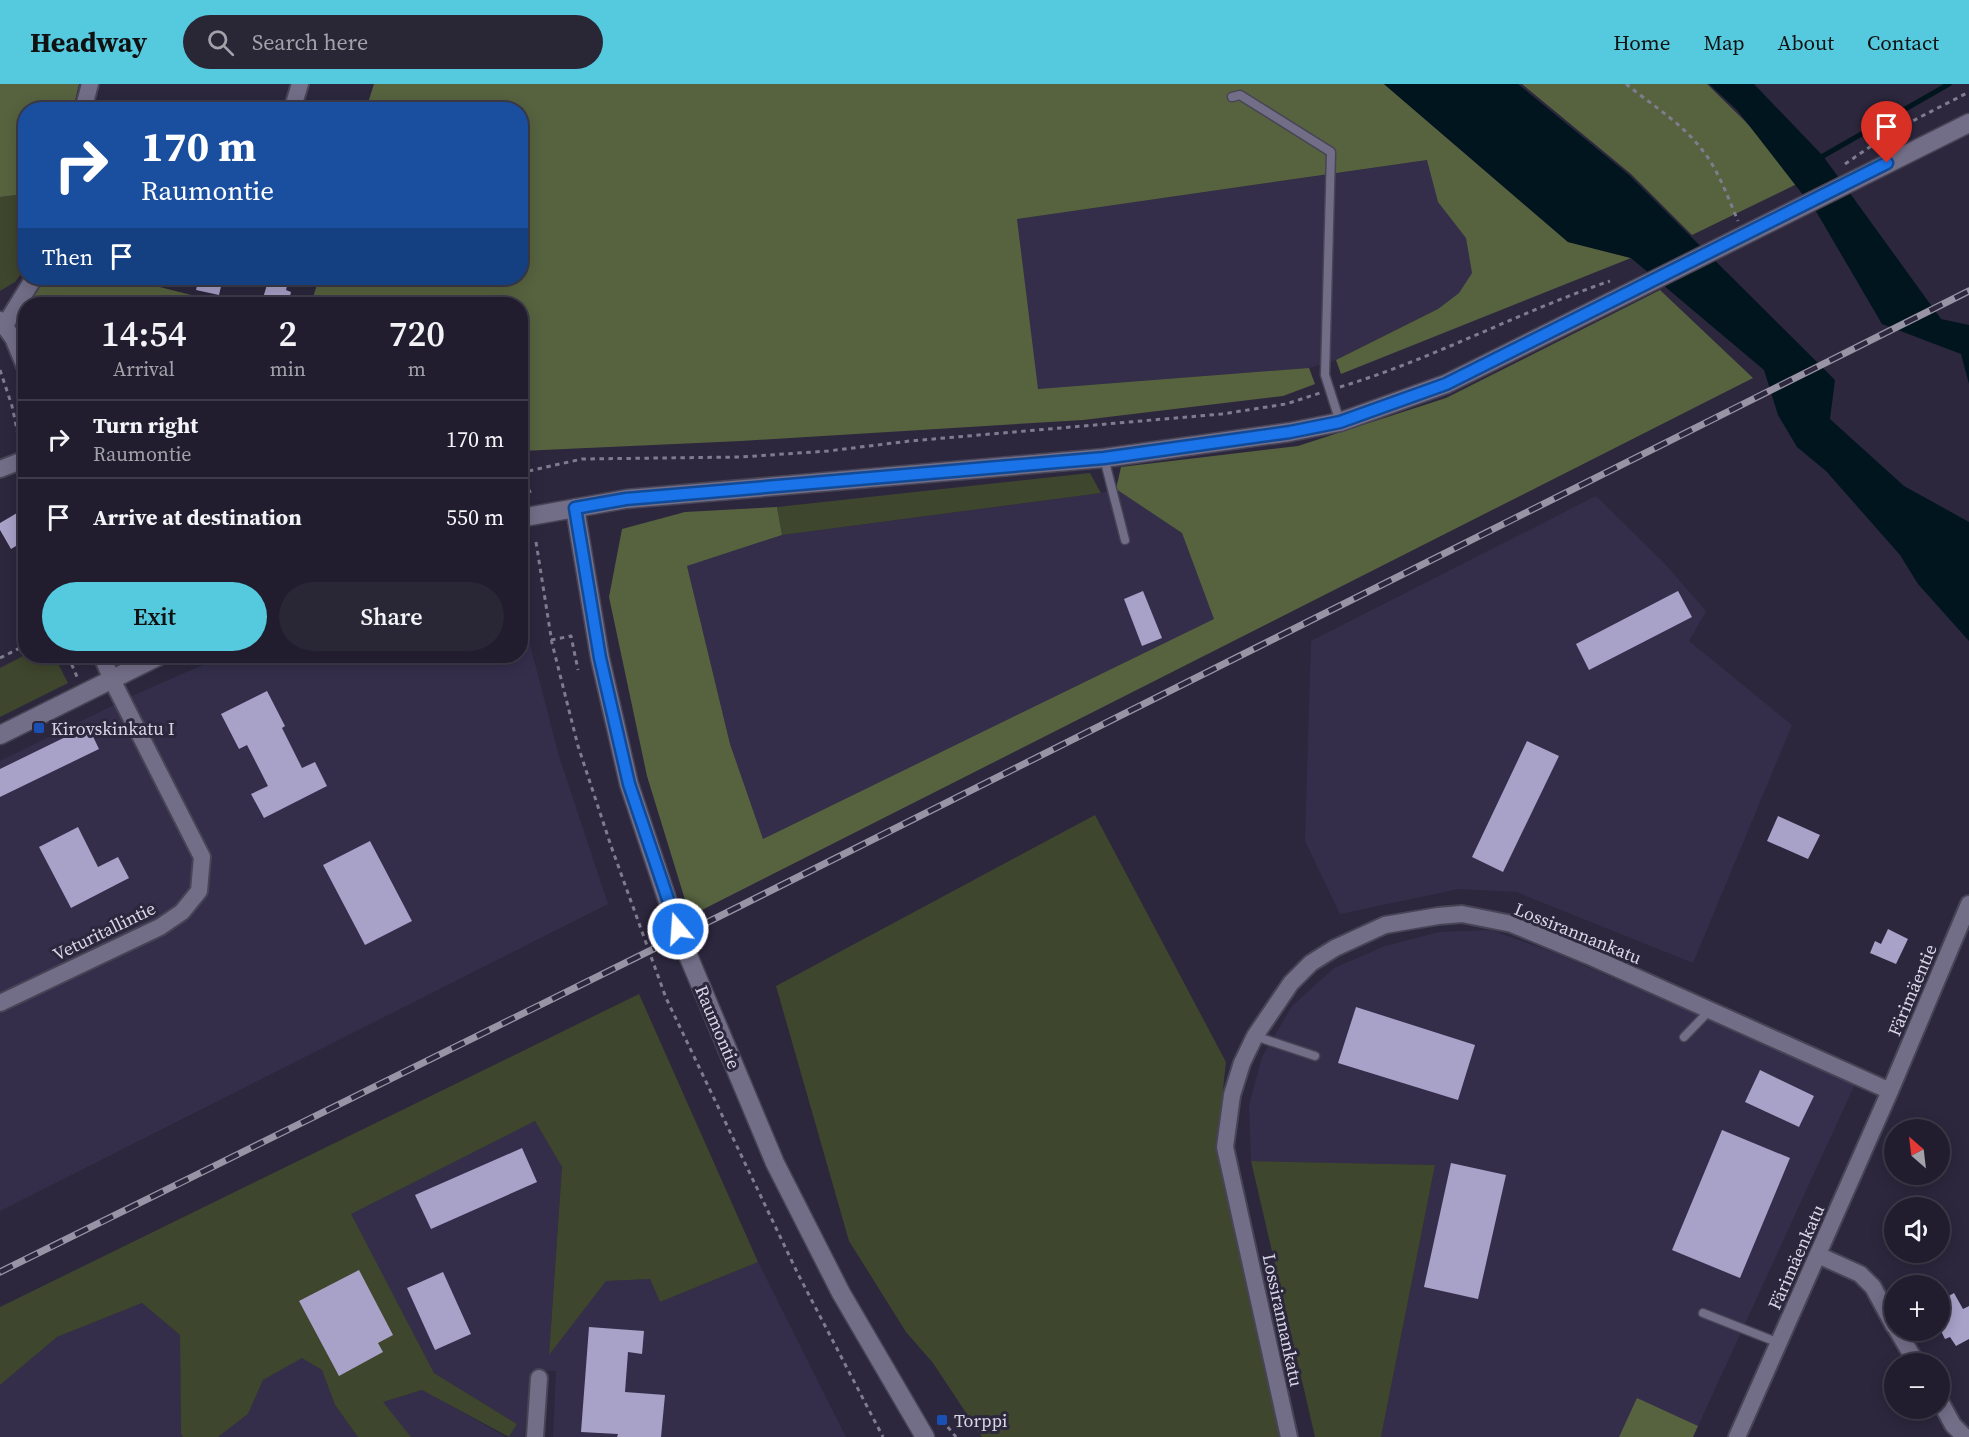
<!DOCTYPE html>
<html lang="en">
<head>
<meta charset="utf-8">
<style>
  :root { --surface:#211d2e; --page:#292636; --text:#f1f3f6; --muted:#a2a2aa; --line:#3e3b4a; --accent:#55cadf }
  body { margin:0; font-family:"Source Serif 4",serif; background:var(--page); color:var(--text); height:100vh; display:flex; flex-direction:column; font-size:22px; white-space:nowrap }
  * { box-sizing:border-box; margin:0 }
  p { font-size:20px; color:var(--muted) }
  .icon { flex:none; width:33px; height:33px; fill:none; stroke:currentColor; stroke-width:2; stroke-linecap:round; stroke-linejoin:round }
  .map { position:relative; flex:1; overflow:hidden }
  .panel { position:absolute; left:18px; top:213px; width:510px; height:366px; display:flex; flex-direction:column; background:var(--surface); border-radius:24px; box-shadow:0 3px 15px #0003,0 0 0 2px var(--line) }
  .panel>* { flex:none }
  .banner { position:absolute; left:18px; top:18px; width:510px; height:183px; border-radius:24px; box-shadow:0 3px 15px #0003,0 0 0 2px var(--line); background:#1a4fa0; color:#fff; overflow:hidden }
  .needle { width:39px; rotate:332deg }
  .tools { position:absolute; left:1884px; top:1035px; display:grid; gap:12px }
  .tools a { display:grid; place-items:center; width:66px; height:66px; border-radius:50%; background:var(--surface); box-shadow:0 3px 15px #0003,0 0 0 2px var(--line); font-size:30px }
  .pin { position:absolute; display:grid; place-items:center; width:51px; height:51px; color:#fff; margin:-62px -26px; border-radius:50% 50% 50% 0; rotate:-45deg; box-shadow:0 0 6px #0007 }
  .pin .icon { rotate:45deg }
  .me { position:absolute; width:66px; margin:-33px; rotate:342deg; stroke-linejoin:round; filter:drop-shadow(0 0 4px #0008) }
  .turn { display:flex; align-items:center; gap:21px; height:126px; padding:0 24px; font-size:27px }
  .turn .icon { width:78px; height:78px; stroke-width:2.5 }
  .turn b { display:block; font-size:42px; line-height:51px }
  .then { display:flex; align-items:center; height:57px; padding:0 24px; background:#0003; gap:12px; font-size:22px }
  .eta { display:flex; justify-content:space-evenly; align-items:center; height:102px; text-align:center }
  .eta b { font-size:36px; font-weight:600; line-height:42px }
  .action { display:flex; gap:12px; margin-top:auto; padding:12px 24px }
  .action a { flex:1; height:69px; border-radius:36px; background:var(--accent); color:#111; font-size:24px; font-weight:600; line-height:69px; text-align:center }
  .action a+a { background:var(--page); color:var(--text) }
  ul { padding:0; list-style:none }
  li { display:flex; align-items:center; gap:18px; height:78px; padding:0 24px; border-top:2px solid var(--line) }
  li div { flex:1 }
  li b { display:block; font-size:22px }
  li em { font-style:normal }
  header { display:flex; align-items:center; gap:36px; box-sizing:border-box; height:84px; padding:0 30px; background:var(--accent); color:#111 }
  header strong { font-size:28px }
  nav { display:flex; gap:33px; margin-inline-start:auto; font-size:21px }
  .search { width:420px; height:54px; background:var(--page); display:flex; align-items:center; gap:15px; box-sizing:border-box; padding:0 21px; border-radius:33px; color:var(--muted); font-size:22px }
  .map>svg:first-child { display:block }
</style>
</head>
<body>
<header>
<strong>Headway</strong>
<div class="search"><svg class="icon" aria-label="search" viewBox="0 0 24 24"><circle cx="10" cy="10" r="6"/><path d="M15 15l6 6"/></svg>Search here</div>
<nav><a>Home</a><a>Map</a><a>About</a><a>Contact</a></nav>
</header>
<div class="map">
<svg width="1969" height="1353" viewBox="0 0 1969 1353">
  <rect width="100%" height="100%" fill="#2c273d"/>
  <!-- built -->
  <path fill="#342e4b" d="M1428,76L1438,118L1466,153L1472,189L1459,209L1438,225L1336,276L1309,284L1037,305L1017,135Z
    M1116,405L1182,449L1215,535L763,755L730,660L687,482L782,451L1101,409Z
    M1596,412L1665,480L1706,527L1689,557L1792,641L1693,879L1516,808L1459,805L1340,830L1305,757L1311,557Z
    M521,526L559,672L608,820L0,1127V677L132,612L223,572H520Z
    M1491,846L1558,870L1855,1000L1693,1353H1381L1435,1081L1251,1077L1249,1021L1262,973L1292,922L1334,884L1385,862L1439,848Z
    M535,1037L562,1083L549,1270L606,1197L650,1195L660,1218L758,1178L846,1353H553L556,1287L531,1286L524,1353H509L517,1340L434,1289L350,1130Z
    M142,1219L180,1251L181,1350L183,1353H0V1301L57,1253Z
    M302,1273L322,1286L335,1321L358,1353H218L248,1330L263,1296Z
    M423,1306L506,1353H411L382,1318Z"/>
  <!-- green -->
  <path fill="#3e462d" d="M25,110V184L15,198L0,207V113Z
    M1090,389L1101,409L782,451L777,423Z
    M25,571L54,572L68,599L0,633V584Z
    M1095,731L1226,978L1218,1051L1285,1353H982L933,1279L906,1248L849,1157L776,902Z
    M639,910L758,1178L660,1218L650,1195L606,1197L549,1271L562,1083L535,1037L351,1130L434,1289L517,1340L509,1353L422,1306L383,1318L411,1353H358L335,1321L322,1286L302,1274L263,1296L248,1330L218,1353H183L181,1350L180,1251L142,1219L57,1253L0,1301V1223Z
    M1251,1077L1435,1081L1381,1353H1315Z"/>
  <!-- forest -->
  <path fill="#57633f" d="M0,0H79L73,25L26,26L25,110L0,113Z
    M374,0H1384L1568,158L1631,174L1341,290L1336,276L1438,225L1459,209L1472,189L1466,154L1438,118L1427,76L1017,135L1038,305L1309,284L1315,300L1283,312L1083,336L741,357L521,367L520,220H311L319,194H520V26L366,25Z
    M1522,0H1707L1805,96L1692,151L1631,90Z
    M41,194H124L227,220H26L25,248L21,235L14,228Z
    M1660,206L1753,294L690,832L647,692L609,513L622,445L685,428L777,423L782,451L687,482L730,660L763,755L1214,535L1182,449L1116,405L1121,383L1298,362L1446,314Z
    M1637,1314L1698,1342L1693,1353H1619Z"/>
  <!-- water -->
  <path fill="#00151e" d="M1384,0H1518L1629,91L1835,296L1830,335L1904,402L1969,438V557L1918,500L1900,471L1826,387L1797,363L1778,331L1764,286L1631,174L1568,158Z
    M1709,0H1754L1823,72L1941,235L1969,241V300L1961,270L1882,240L1817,129L1737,26Z"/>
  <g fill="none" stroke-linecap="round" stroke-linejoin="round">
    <!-- stream -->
    <path stroke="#00151e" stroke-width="5" d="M1823,72L1949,0"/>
  </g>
  <!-- building -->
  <path fill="#a8a1c8" d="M199,194H223L219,211L196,206Z
    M269,194H289L286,206L291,208L288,220L263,214Z
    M17,429L26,444V456L11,465L0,446V439Z
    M1143,507L1162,554L1142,562L1124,515Z
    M1678,507L1692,533L1589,586L1576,560Z
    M267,607L285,642L282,644L302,684L315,678L327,702L264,734L251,710L268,702L247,661L239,665L221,630Z
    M88,642L99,665L0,713V685Z
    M1527,657L1559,672L1503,788L1472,773Z
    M1778,732L1820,751L1808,775L1767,757Z
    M78,743L98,783L118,773L129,794L71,824L39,763Z
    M370,757L412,837L365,861L323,781Z
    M1888,845L1908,855L1896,880L1870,869L1875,857L1881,860Z
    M1356,923L1475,961L1458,1016L1338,979Z
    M1760,986L1814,1012L1799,1043L1745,1018Z
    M1722,1046L1790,1074L1740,1194L1672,1166Z
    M522,1064L537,1098L431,1145L415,1111Z
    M1451,1079L1506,1091L1478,1215L1424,1203Z
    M359,1186L393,1251L378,1259L383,1268L339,1292L299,1217Z
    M443,1188L471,1250L435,1266L407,1204Z
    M1954,1209L1963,1225L1969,1222V1255L1956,1262L1950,1253L1945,1255L1940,1245V1236L1945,1233L1940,1223V1217Z
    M589,1243L644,1247L642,1270L628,1268L625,1308L665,1311L661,1353H617L618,1350L581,1348Z"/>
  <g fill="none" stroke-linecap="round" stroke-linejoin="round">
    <defs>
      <path id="lane" d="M1232,13L1240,11L1331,68L1325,291L1340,338
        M1104,374L1125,456
        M1255,952L1315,972
        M1684,953L1710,926
        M1703,1229L1779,1259"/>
      <path id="street" d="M83,26L90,0
        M292,26L300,0
        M0,236L13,254L26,285
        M5,241L34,194
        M0,385L26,375
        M0,919L160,843L182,828L199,807L202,773L111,594L102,572
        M1818,1171L1860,1190L1873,1203L1894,1242
        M1897,1246L1917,1280
        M1940,1317L1953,1341L1965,1353
        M535,1353L539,1294
        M1289,1353L1225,1063L1232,1011L1242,979L1255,952L1291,899L1311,879L1335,864L1385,841L1438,832L1462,830L1512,840L1589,872L1890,1007
        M1737,1353L1890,1007L1969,820"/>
      <path id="secondary" d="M575,424L600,574L629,700L677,845L775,1079L841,1209L925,1353
        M520,434L626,415L1104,374L1290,348L1340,338L1446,300L1969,39
        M0,651L159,572"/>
    </defs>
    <!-- lane casing -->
    <use href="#lane" stroke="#474456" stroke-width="11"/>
    <!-- street casing -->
    <use href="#street" stroke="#474456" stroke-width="20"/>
    <!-- secondary casing -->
    <use href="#secondary" stroke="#474456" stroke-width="21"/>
    <!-- path -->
    <path stroke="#807c8f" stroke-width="3" stroke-dasharray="4.5 4.5" stroke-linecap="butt" d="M1626,0C1652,21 1683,40 1703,67C1719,87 1728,114 1738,137
      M1845,80L1893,47L1969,8
      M0,286L12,322L20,360
      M1340,303C1433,275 1519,228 1610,197
      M526,388L530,409
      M520,389L582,375L741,373L828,367L910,357L1222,330L1286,320L1320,309
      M536,458L552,559L578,662L611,762L666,914L798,1190L883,1353
      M551,556L571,552L578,586
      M68,572L78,595
      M0,574L26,561
      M942,1336L956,1353"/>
    <!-- lane -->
    <use href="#lane" stroke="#736e88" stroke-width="8"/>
    <!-- street -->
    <use href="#street" stroke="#736e88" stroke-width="16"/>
    <!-- secondary -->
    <use href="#secondary" stroke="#736e88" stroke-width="18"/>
    <defs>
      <path id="rail" d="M0,1188L718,833L1969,207"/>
    </defs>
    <!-- rail casing -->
    <use href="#rail" stroke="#9894a6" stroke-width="7"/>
    <!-- rail -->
    <use href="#rail" stroke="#2c273d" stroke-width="4.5" stroke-dasharray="14" stroke-linecap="butt"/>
  </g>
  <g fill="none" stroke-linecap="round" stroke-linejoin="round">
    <defs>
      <path id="route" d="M678,845L629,700L600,574L575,424L626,415L1104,374L1290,348L1340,338L1446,300L1887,79"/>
    </defs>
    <!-- route casing -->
    <use href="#route" stroke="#114b97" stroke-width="15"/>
    <!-- route -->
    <use href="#route" stroke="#1a73e8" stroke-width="10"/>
  </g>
  <!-- markers -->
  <g fill="#1a4fb4" stroke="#2c273d" stroke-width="2">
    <rect x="33" y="638" width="12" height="12" rx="3"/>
    <rect x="936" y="1330" width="12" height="12" rx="3"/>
  </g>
  <g text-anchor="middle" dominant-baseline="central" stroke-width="6" stroke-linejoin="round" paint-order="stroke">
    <!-- poi labels -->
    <g font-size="18" fill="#d9d7e6" stroke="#2c273d" text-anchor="start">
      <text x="51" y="644">Kirovskinkatu I</text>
      <text x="954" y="1336">Torppi</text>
    </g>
    <!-- street labels -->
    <g font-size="18" fill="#d9d7e6" stroke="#2c273d">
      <text transform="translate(104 847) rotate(-26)">Veturitallintie</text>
      <text transform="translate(1578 849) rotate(22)">Lossirannankatu</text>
      <text transform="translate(1912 906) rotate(-67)">Färimäentie</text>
      <text transform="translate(718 943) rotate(67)">Raumontie</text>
      <text transform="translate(1796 1173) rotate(-66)">Färimäenkatu</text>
      <text transform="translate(1283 1236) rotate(78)">Lossirannankatu</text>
    </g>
  </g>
</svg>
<div class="tools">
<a><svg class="needle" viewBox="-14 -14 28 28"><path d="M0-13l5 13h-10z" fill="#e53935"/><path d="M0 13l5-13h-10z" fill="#a2a2aa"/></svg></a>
<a><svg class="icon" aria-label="sound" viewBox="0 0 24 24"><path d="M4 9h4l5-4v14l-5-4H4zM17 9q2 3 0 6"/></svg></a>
<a>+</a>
<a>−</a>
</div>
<div class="pin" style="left:1887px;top:79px;background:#d93025"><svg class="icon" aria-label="arrive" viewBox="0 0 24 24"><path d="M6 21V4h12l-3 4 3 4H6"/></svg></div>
<svg class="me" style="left:678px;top:845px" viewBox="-20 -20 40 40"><circle r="17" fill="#1a73e8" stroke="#fff" stroke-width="3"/><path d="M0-11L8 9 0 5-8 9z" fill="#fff"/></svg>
<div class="banner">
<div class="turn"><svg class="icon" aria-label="right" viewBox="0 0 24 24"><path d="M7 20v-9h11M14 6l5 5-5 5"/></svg><div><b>170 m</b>Raumontie</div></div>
<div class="then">Then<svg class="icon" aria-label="arrive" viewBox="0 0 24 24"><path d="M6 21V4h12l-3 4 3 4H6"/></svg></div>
</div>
<section class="panel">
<div class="eta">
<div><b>14:54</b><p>Arrival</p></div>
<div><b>2</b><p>min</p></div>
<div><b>720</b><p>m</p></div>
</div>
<ul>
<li><svg class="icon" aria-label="right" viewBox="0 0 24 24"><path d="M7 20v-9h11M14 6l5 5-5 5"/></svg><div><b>Turn right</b><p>Raumontie</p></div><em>170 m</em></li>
<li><svg class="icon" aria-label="arrive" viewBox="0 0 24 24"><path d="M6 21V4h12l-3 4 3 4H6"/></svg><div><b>Arrive at destination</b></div><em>550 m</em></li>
</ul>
<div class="action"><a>Exit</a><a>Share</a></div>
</section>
</div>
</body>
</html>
